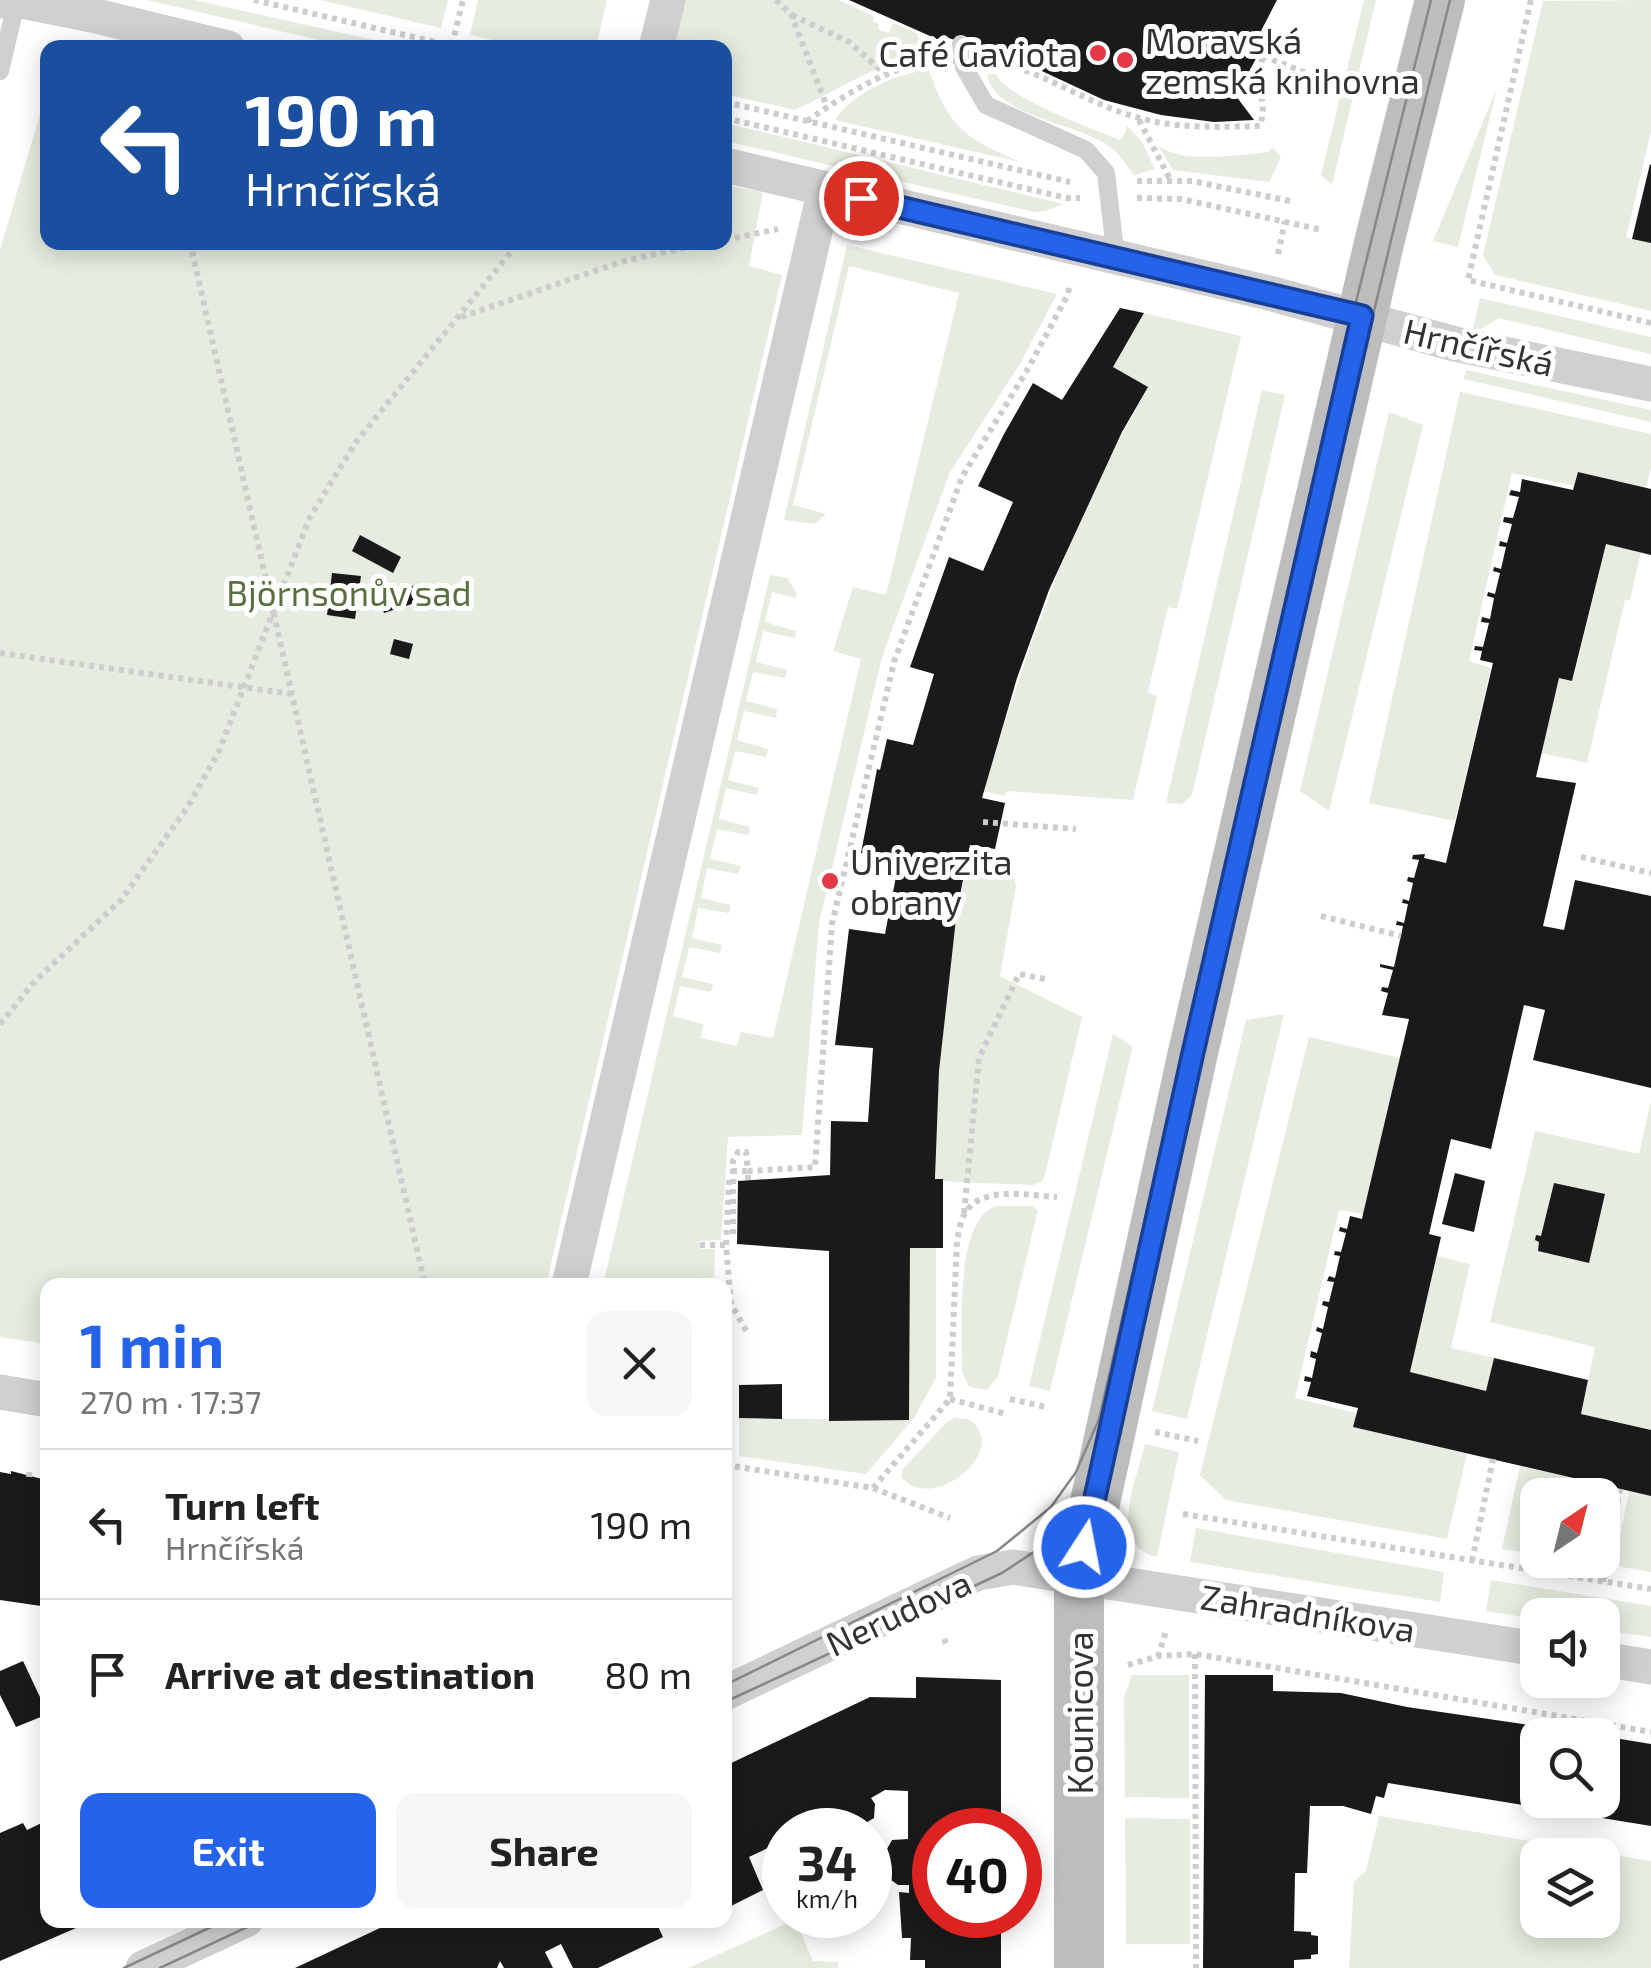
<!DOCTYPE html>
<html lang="en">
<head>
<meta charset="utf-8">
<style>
  :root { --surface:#fff; --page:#f6f6f6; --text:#222; --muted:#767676; --line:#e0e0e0; --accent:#2563eb }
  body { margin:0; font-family:"Exo 2",sans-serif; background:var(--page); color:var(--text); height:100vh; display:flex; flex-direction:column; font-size:38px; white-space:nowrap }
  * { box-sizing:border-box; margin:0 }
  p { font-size:32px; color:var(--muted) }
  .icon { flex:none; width:55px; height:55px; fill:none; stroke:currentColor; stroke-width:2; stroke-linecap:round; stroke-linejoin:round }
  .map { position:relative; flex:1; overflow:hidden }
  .sheet { position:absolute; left:40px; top:1278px; width:692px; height:650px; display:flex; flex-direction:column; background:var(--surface); border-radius:20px; box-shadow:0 5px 25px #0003 }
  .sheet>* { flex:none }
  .top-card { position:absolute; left:40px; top:40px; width:692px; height:210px; border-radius:20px; box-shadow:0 5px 25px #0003; background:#1a4fa0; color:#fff; overflow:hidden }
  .needle { width:65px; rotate:35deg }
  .fabs { position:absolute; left:1520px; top:1478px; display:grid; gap:20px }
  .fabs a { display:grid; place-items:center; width:100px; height:100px; border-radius:20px; background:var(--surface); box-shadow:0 5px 25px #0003; font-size:50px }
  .speed { position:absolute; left:762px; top:1808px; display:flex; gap:20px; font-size:50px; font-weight:700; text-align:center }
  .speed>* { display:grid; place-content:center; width:130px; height:130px; border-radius:50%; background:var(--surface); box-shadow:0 5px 25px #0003; line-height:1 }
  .speed small { font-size:25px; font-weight:400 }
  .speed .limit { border:15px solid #d22; background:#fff; color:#111 }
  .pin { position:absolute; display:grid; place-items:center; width:85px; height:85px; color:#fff; margin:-42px; border:5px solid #fff; border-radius:50%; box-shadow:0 2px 10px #0007 }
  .me { position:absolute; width:110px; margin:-55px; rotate:11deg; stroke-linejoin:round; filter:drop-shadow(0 0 8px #0008) }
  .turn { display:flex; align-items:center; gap:35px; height:210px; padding:0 40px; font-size:45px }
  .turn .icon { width:130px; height:130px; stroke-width:2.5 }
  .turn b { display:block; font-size:70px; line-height:85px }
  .round { display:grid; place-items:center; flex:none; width:105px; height:105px; border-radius:20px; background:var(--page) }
  .head { display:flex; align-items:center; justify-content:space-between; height:170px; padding:0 40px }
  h1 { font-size:60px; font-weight:700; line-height:75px; color:var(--accent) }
  .primary-button { display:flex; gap:20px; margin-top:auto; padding:20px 40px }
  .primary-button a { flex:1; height:115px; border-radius:20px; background:var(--accent); color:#fff; font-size:40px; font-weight:700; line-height:115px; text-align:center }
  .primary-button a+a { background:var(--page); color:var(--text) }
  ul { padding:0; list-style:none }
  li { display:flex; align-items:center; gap:30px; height:150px; padding:0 40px; border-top:2px solid var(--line) }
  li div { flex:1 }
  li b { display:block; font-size:38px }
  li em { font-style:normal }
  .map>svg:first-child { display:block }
</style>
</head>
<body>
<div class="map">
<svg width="1651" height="1968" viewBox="0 0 1651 1968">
  <rect width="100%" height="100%" fill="#fff"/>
  <!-- green -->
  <path fill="#e6ecdf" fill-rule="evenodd" d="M147,0H195L405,47H349Z
    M320,0H448L441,28Z
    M478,0H607L596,47H525L470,35Z
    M684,0H838L874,16L873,21L879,24L878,29L889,33L893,23L918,34L917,37L924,40L926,38L936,42L934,52C878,61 845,87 795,110L725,94V48H673Z
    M1364,0H1376L1332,185L1321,175Z
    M1651,0V131L1626,238L1651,243V311L1495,275L1483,255L1543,1Z
    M929,70C950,129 964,137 1020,162L835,120C855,91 895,74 929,70Z
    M987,74H996C1006,98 1094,129 1120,140L1127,130L1125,124L1142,142L1155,169L1134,175C1126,164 1118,152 1107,145C1076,123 993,116 987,74Z
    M1497,88L1458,247L1433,241Z
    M47,90L48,242H725V192L730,186L763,192L749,266L782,275L546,1285H48L47,1344L0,1337V250Z
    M725,123L1063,204L1046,211L1034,212L725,141Z
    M1158,145C1178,164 1240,155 1268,152L1272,147L1281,157L1269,182L1173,170Z
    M847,245L1057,294L1021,362L950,472L882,657L819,923L802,1135L728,1137L721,1240L699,1241L701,1249H715L714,1285H603L770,575L787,578L797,593L796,598L772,592L765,622L796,631L795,638L763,631L756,662L787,670L785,678L753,672L746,701L777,709L776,718L744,711L737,740L768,749L766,757L735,751L728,780L759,788L757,795L726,788L719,819L750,827L748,835L717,829L710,859L741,866L738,874L707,868L701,898L731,905L729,913L698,908L692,938L722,945L720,953L689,947L682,977L713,984L711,992L680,986L673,1016L703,1024L701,1038L737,1046L741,1032L773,1038L861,659L833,651L853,587L886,595L959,293L849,266L793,505L826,514L815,524L784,520Z
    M1480,298L1651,337V354L1499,318L1479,330L1473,329Z
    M1144,313L1241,336L1177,609L1168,607L1148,692L1157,696L1133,800L1007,791L1005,796L984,791C1025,650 1074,515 1148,388L1113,367Z
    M1466,370L1651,410V422L1464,379Z
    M1262,390L1285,395L1192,795L1182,804L1166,803Z
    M1460,392L1651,434V467L1646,488L1578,472L1575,486L1512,473L1469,661L1491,668L1455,821L1369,803Z
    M1389,412L1423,425L1329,811L1300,791Z
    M1606,544L1641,552L1630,600H1625L1587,763L1541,753L1559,678L1573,681Z
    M969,852L991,857V863L1014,878L1016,886L1000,976L1082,1017L1045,1175L1042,1181L1033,1185L936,1181C934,1071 947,960 969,852Z
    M1284,1014L1187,1419L1152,1411L1246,1020Z
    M1113,1034L1132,1046V1050L1050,1391L1029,1386Z
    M1309,1037L1400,1058L1363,1214L1339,1210L1295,1398L1356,1413L1354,1427L1467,1454L1447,1539L1226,1500L1200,1475Z
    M1651,1101V1430L1581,1414L1595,1347L1490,1322L1535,1131L1639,1154Z
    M996,1206H1032L1038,1210L998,1376L987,1390L969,1387L962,1372C963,1332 953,1221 996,1206Z
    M910,1248H936V1378L914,1418L866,1474L739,1456V1418L909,1420Z
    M1437,1256L1470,1264L1451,1348L1494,1358L1486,1391L1410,1372Z
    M955,1418L968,1419C1014,1447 933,1516 901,1477L903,1469L947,1422Z
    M1145,1444L1179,1452L1157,1557C1106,1545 1137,1479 1145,1444Z
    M1520,1466L1611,1487L1603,1531L1602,1495H1538L1537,1554L1502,1549Z
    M1629,1491L1651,1496V1572L1621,1567L1615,1562Z
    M1196,1528L1444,1572L1440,1602L1190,1562Z
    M1491,1580L1651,1606V1637L1603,1630L1602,1615H1538L1537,1619L1486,1611Z
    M1132,1675H1189V1798L1125,1797L1124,1697Z
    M1379,1816L1651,1861V1968H1349L1354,1882L1366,1871ZM1538,1855H1602V1920H1538Z
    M1125,1818L1190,1819V1944H1126Z
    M795,1920L813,1961L838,1962V1968H688Z"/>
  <!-- building -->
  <path fill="#1a1a1a" d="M849,0H1277L1261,31L1269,34L1236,96L1254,120L1214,122L1161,115L1104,100L1016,59L942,36L939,40Z
    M1650,164L1651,165V243L1632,239Z
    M1120,308L1144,313L1113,367L1148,387L1122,432L1049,590L1017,678L984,791L982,798L1005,803L995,849L970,845L957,910L939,1071L935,1179H943V1248H910L909,1420L829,1421V1251L737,1244L738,1181L830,1175L831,1121L868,1122L873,1048L835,1045L849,929L885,934L899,861L861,853L877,769L880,770L887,739L913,745L934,674L910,667L949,557L983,571L1013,502L978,486L1004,434L1033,383L1062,400Z
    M1578,472L1651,489V555L1606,544L1572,681L1559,678L1536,777L1576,783L1543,926L1564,930L1575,880L1651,896V1088L1533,1060L1545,1010L1524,1005L1491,1149L1451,1139L1429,1234L1441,1237L1410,1372L1486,1391L1494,1358L1588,1380L1581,1414L1651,1430V1496L1353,1427L1358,1408L1307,1396L1311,1382L1304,1381L1305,1376L1312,1378L1316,1359L1310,1357L1311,1351L1317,1353L1322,1333L1316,1331L1317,1327L1323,1329L1328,1307L1322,1305L1323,1301L1329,1302L1334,1282L1327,1281L1329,1276L1335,1278L1340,1256L1334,1255L1335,1251L1341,1252L1346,1233L1339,1231L1340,1227L1347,1229L1350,1216L1362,1219L1363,1214L1409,1019L1382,1015L1388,993L1381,991L1382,987L1388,988L1393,970L1380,967V964L1394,967L1403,926L1396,925L1397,921L1404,923L1408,904L1402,903L1403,899L1409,901L1413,883L1407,881L1408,877L1414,878L1419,860L1412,859L1413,855L1425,854L1424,858L1446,863L1493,663L1480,660L1482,651L1474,650L1475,646L1483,647L1489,623L1481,622L1482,617L1490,619L1494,598L1487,596L1488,592L1495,594L1500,573L1493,571L1494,567L1501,569L1506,547L1499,546L1500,541L1507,543L1512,524L1503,522L1504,517L1513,518L1519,497L1509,495L1511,490L1520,492L1522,479L1573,490Z
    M360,535L401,557L393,573L352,551Z
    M332,573L361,576L355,619L327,615Z
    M416,585L421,601L384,613L379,597Z
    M394,639L413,644L409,659L390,654Z
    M1455,1173L1485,1181L1474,1232L1442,1224Z
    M1554,1183L1605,1194L1589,1263L1538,1251L1539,1242L1535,1240L1536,1235L1541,1236Z
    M782,1384V1419L739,1418V1385Z
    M11,1471L42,1479V1477H48V1607L0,1600V1472L11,1474Z
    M23,1661L48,1714L16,1727L0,1695V1671Z
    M1205,1675H1273V1691L1341,1693L1407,1707L1583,1733L1538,1735V1800H1602V1736L1651,1744V1826L1388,1783L1384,1798L1376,1796L1371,1814L1343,1806H1310L1307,1873H1295L1294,1931L1311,1932V1935L1318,1936V1954L1311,1955V1959L1294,1960V1968H1203Z
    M916,1677L1001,1680V1830H935V1915H1001V1968H925V1960H910L911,1938H902L899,1892L909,1893V1885H898L887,1877V1849L892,1840L908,1839V1791L885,1790L871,1798L875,1804L874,1818L854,1830H835L827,1819L823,1821L826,1827L819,1830H785V1840L749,1857L763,1890L725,1909V1766L870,1697L916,1698Z
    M48,1820V1920H87L75,1926L76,1928L0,1961V1833L23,1823L27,1830Z
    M397,1920H655L663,1937L598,1968H573L561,1944L545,1952L553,1968H504L500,1961L497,1968H295Z"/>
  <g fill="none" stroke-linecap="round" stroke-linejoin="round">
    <!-- path -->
    <path stroke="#cdcdcd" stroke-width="6" stroke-dasharray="5 5" stroke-linecap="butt" d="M254,0L461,48
      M776,0L791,14L827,107
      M1531,0L1468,280L1651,323
      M792,15L849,42L884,73
      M452,45L463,0
      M1235,45L1324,80
      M1006,64C1051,77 1090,104 1136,117C1175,129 1220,127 1260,126C1269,96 1252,90 1263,57
      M725,102L1070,182
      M725,118L1067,198H1080
      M1139,120L1171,181
      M807,121C850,92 881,71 933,60
      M1137,181H1192L1290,201
      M1137,198L1181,199L1322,230
      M725,240L778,229
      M190,242L425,1285
      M1278,254L1285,221
      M461,317L624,261L711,242
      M0,653L292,694
      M983,822L1076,829
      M1581,857L1651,873
      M1321,916L1401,936
      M0,1024L35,981L121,900L187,808L219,751L310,517L356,442L519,242
      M732,1171H748V1181
      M729,1180L726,1245L731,1304L748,1334
      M964,1213L979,1058L1019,974L1045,979
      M733,1234V1161L738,1152H746L748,1171L815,1167L832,924L894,662L962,477L1029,367L1067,296L1070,285
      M700,1245H726
      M950,1399L1006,1414
      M1010,1399L1046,1407
      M1155,1432L1198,1441
      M725,1465L873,1488L950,1518
      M29,1477L30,1467
      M873,1488L950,1399L957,1240C959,1232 960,1222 964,1215C980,1184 1029,1196 1057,1197
      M1183,1514L1651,1589
      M1472,1561L1493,1459
      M1603,1582L1620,1489
      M944,1639L948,1648
      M1195,1654L1196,1968
      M1158,1657L1166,1631
      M1128,1665L1159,1656L1195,1654L1651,1732"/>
    <!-- lane -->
    <path stroke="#d0d0d0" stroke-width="18" d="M961,44L964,67L986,105L1086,150L1106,173L1116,259
      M0,71L17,0"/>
    <!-- street -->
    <path stroke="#d0d0d0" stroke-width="35" d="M0,1L17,0L92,15L228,48
      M656,48L668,0
      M725,165L1269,293L1455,344L1651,384
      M569,1285L825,189
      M0,1392L48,1400
      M1602,1659L1651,1667
      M725,1693L978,1573L1013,1567L1538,1649
      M143,1968L246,1920"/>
    <!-- secondary -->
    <path stroke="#bdbdbd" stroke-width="50" d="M1079,1968V1576L1192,1057L1379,243L1440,0"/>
    <!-- tram -->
    <path stroke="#888" stroke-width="2.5" d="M725,1685L997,1551L1051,1507L1076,1472L1099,1419L1353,314L1431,0
      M725,1702L1002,1573L1046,1544L1070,1524L1093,1494L1109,1463L1121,1425C1225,949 1332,473 1450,0
      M124,1968L226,1920
      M160,1968L262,1920"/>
    <!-- path-bridge -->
    <path stroke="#cdcdcd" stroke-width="6" stroke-dasharray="5 5" stroke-linecap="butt" d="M933,60L1006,64"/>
  </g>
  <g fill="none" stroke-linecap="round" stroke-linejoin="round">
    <defs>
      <path id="route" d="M861,198L1362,316L1192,1057L1084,1547"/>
    </defs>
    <!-- route casing -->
    <use href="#route" stroke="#184099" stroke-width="25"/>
    <!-- route -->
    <use href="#route" stroke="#2563eb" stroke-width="18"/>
  </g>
  <!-- markers -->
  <g fill="#e63946" stroke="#fff" stroke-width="4">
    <circle cx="1098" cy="53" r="10"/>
    <circle cx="1125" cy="60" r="10"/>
    <circle cx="830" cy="881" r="10"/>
  </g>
  <g text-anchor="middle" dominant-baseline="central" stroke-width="10" stroke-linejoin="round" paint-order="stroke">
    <!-- poi labels -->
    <g font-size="35" fill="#333" stroke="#fff" text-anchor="start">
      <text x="1145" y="40">Moravská<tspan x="1145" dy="40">zemská knihovna</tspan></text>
      <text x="1078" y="53" text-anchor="end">Café Gaviota</text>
      <text x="850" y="861">Univerzita<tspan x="850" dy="40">obrany</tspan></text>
    </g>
    <!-- street labels -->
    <g font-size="35" fill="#333" stroke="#fff">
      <text transform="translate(1479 346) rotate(13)">Hrnčířská</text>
      <text transform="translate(898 1612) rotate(-25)">Nerudova</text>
      <text transform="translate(1308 1612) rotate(9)">Zahradníkova</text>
      <text transform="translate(1079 1713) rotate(-90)">Kounicova</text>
    </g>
    <!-- park labels -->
    <g font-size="35" fill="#56703f" stroke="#fff">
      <text x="349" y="592">Björnsonův sad</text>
    </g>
  </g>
</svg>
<div class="fabs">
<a><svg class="needle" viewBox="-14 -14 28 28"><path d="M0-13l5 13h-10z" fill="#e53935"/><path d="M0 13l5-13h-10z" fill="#767676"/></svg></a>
<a><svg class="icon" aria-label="sound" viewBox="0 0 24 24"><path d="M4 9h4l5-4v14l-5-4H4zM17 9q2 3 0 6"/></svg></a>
<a><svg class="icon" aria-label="search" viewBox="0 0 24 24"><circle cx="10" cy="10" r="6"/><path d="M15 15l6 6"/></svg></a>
<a><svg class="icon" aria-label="layers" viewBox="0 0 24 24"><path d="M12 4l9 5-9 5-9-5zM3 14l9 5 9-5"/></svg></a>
</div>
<div class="speed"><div>34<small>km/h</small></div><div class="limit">40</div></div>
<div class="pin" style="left:861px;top:198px;background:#d93025"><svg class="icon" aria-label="arrive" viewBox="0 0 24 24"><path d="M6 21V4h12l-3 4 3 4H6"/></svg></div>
<svg class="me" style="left:1084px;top:1547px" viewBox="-20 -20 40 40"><circle r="17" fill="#2563eb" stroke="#fff" stroke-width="3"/><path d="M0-11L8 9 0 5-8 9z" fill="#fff"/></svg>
<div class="top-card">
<div class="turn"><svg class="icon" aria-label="left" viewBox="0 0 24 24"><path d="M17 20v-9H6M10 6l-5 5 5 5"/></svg><div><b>190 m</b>Hrnčířská</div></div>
</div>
<section class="sheet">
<div class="head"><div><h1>1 min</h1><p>270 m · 17:37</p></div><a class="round"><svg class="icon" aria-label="close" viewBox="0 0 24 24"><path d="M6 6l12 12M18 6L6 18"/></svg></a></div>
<ul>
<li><svg class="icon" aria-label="left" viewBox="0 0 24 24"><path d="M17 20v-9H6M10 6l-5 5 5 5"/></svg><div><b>Turn left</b><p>Hrnčířská</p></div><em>190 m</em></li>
<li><svg class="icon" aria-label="arrive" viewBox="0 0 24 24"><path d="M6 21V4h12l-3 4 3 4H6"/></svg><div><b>Arrive at destination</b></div><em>80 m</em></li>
</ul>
<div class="primary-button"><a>Exit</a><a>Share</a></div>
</section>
</div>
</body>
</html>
